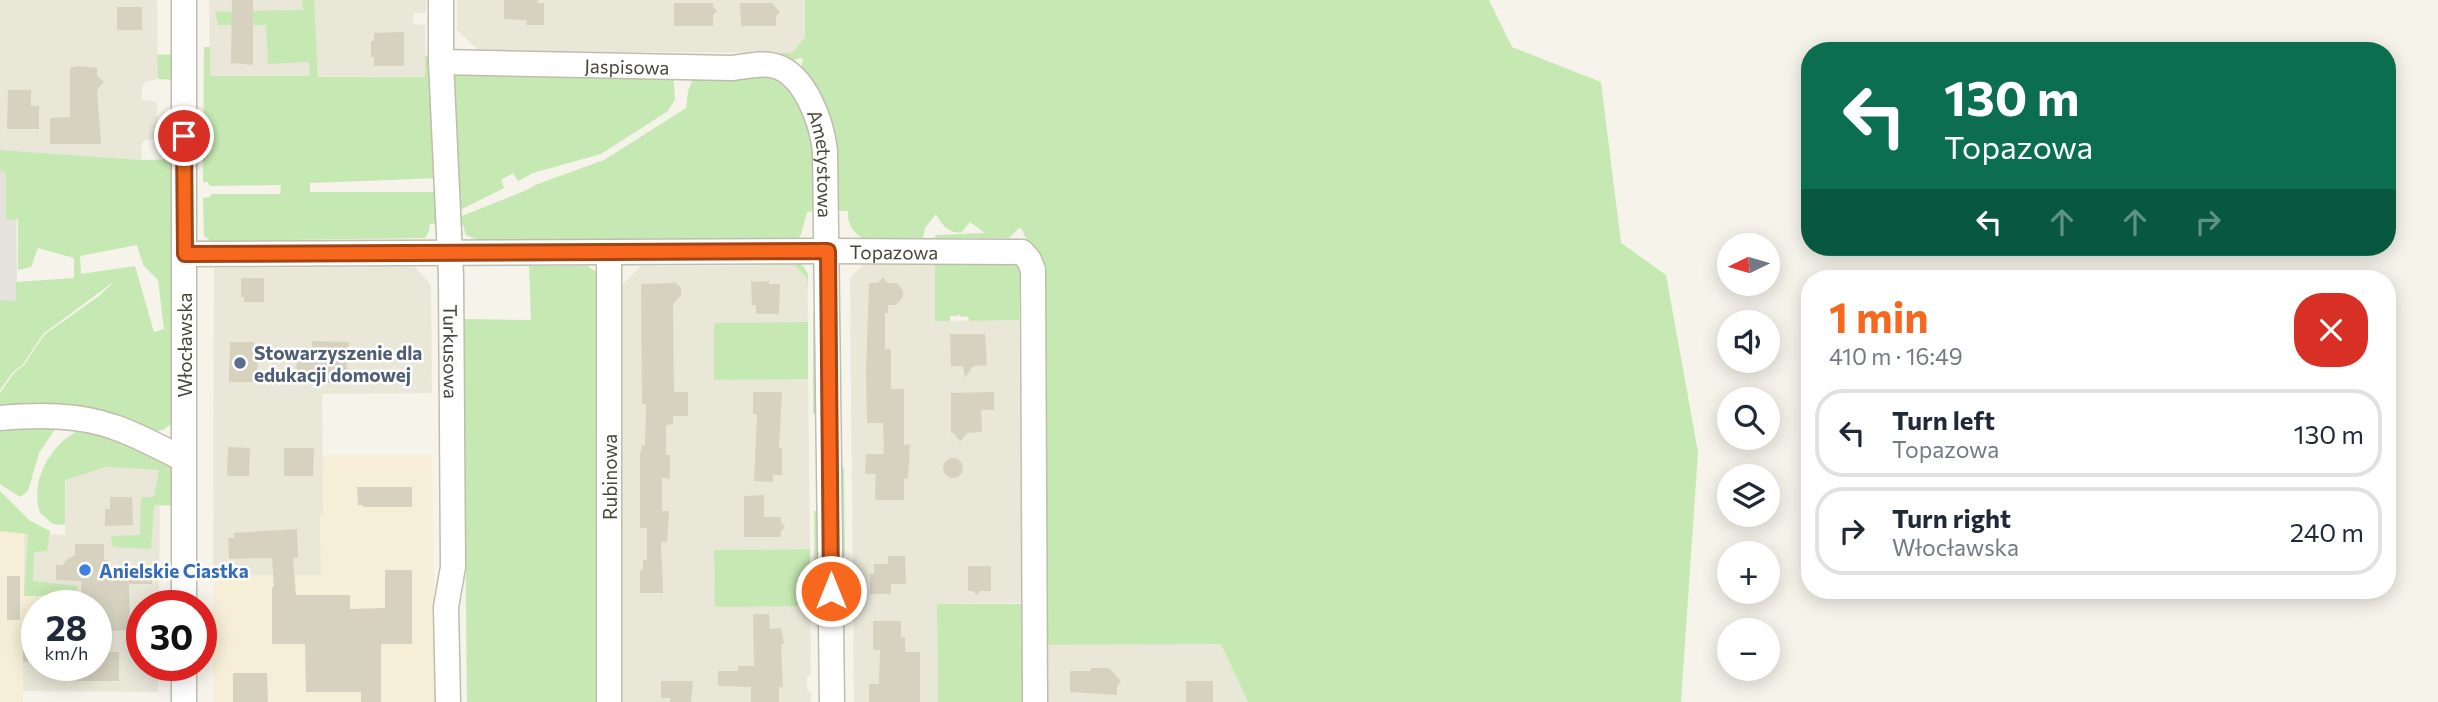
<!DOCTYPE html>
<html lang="en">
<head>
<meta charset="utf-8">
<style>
  :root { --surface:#fff; --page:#f2f2f3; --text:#1f2937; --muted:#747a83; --line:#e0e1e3; --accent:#f7681e }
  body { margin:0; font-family:Commissioner,sans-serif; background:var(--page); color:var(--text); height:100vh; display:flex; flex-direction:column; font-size:26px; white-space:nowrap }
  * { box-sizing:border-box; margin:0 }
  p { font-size:23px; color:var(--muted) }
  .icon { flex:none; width:38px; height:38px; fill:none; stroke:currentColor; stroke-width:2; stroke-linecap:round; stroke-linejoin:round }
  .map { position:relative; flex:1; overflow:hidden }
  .sheet { position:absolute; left:1801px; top:270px; width:595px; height:329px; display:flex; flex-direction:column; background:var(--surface); border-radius:28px; box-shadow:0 4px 18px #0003 }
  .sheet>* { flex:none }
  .banner { position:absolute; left:1801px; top:42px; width:595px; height:214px; border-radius:28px; box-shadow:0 4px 18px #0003; background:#0b6e4f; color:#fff; overflow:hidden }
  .needle { width:46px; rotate:265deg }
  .fabs { position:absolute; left:1717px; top:233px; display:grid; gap:14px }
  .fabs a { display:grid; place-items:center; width:63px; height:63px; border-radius:50%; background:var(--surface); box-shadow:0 4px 18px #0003; font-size:35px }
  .speed { position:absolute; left:21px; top:590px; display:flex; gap:14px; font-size:35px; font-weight:700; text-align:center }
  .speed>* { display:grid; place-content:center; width:91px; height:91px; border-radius:50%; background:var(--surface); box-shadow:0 4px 18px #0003; line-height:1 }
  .speed small { font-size:18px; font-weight:400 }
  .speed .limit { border:10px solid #d22; background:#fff; color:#111 }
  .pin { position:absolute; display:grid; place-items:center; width:60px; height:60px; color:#fff; margin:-30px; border:4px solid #fff; border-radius:50%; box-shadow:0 2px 7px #0007 }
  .me { position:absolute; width:77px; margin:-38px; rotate:0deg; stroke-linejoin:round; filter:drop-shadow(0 0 5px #0008) }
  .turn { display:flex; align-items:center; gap:24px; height:147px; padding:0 28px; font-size:32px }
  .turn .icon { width:91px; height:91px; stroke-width:2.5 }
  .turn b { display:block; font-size:49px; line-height:60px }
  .lanes { display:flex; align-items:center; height:66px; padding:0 28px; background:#0003; justify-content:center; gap:35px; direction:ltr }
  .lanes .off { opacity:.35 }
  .round { display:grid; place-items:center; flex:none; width:74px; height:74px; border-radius:28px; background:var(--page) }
  .headline { display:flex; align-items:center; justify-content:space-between; height:119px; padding:0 28px }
  h1 { font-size:42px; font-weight:700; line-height:52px; color:var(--accent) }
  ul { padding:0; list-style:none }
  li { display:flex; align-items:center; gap:21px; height:88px; margin:0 14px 10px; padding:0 14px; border:4px solid var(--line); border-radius:28px }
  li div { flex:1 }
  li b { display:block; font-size:26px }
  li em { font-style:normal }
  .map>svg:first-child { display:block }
</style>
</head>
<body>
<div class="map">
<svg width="2438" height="702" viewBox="0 0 2438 702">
  <rect width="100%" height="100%" fill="#f5f3ea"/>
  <!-- residential -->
  <path fill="#e9e7d8" d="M0,0H157L158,79L145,82L142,87V100L157,102V138L144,140L141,146L142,160L0,150Z
    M209,0H426V13H414L413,24L425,25L426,77L210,76Z
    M457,0H805V37L792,53L479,51L457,30Z
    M935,264V321L1019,320L1022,603L937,604L938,702H854L850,278L863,265Z
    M794,265L807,278L808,322L714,323V380L808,379L810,549L715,550V606H810L811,674L807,676V689L811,692V702H619L620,287L641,266Z
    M415,267L431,285L432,393L322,394L323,516H320L321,575L213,576L214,268Z
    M66,465L160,470L159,605L142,606V665H158V692L23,691V641H37V665H96V606L71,605V592H24V533L65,535Z
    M1221,644L1248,702H1044L1043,645Z"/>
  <!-- commercial -->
  <path fill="#f6eed6" d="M323,455H432L435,702H213V576L321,575L320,516L323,515Z
    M0,531L24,533V591L71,592V605L37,606V641H23V702H0Z"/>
  <!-- industrial -->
  <path fill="#e4e2db" d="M0,150L16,151L17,301L0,300Z"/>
  <!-- green -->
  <path fill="#c6e8b3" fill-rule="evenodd" d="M302,0H314L318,77H425V56L435,58L441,178L310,183V192H442L443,223L430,224L429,231L425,238L211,241L204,236L203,198L210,197L211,194H280L281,185L210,186L208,182H203L204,47H210V76H310L309,62L268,64L266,25H218L215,12L303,10Z
    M805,0H1489L1512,47L1601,82L1621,243L1666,275L1698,452L1681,702H1248L1221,644L1042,645L1029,247L1022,229L1019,228L1009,238H934L936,235L985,233L970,222L961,233C947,232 942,225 936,214L925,228L923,238H862C852,232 847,222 848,211H836L801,68L803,59L800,58L786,62L752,53H792L805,37Z
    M174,54L177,80L158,79L157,55Z
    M673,72L675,99L668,111L601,154L533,173L518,181L513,173L501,180L504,188L456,212L451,73Z
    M696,72L777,74L810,113L819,210L807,212L801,235L797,239L478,240L466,235L463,225H457V218L529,189L535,185L604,160L686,108L688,91Z
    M0,150L142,160L180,159L173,423L164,429L152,433L0,413V393L14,373L24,365L44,335L99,296L116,280L43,334L23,364L13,372L0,390V300L16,301V282L74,278V258L38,248L31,267L18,270V219L6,220V172L0,171ZM137,245L143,265L158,280L164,329L154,332L135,266L81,274L80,256Z
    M994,263L1015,264L1020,268L1019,320L970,321L967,316L961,317L959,314L957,316H950V321H935V264Z
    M652,264H802L808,274V295L807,278L794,265Z
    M529,266H588L596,272L601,605L600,702H467L463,319L531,320Z
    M813,314H816L817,414H813Z
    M808,322V379L714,380V323Z
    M0,422L56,428L39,453L28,491L20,497L0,484Z
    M91,426L175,462L177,506L154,505L151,549L113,547L111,536L140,535L141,497H154L159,470L106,467L65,480V525L53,524L40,513C28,478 56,434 91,426Z
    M844,468L845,556L839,554L838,470Z
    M0,491L29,520L50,531L47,551L34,552L33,581L77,586L78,595L24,596L28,534L0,531Z
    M814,511H818L819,614H815Z
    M810,549V606L715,607L714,550Z
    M937,604H1023V702H938Z"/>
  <!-- building -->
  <path fill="#d6d2bf" d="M232,0H253V65L231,63Z
    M504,0H538V3H544V25H526L527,20L504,19Z
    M674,3H713V7L717,11L713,15V26H674Z
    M740,3H772L780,12L776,16V26H741Z
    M117,7H142V30H117Z
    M404,32V66H374V57H371V41H374V33Z
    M79,66L97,68V76L104,82L97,90L101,144H50V118L70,117V68Z
    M8,90H31V106H39V129H7Z
    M883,277L888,283H897L903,291V297L896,305H888V313H885V349H891V389H904V445L910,444L908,478L904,479V500H875L876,474H865L866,454H884L883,423H867L866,370L869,283H878Z
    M241,278H264V302H244V297H241Z
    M769,281V284H780L779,314H756V305H752L751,282Z
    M676,283L681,288V295L673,304L674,392H688V416H673V424L666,425V455H670V479L662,478V511H669L667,542H661L663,593H640V570H643V560H647V528H640V455L642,445H645L646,404H642L641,284Z
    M950,334H985L987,365L973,366L965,378L963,366H951Z
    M312,341L349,342L347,364L349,383H312L313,378H297L296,352H312Z
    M230,342H254V350H258L257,375H254V382H229Z
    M753,392H782L779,448H782V475H773V482L754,481L757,414H753Z
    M994,392V410H981L982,432L967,433L960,442L954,433H951V393Z
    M228,447L250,448L249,476H227Z
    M284,448H314L313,476H284Z
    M943 468a10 10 0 1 1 20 0a10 10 0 1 1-20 0Z
    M357,487H412V507H363V505H358Z
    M764,495V517H781V523L785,527L781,531V537H744V496Z
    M110,497H132L133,525L105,526V509H110Z
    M297,529L298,558H293L296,595H350V609L385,608V570H412V644H381V702H361V692H306L305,644H272V587H274L272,558L229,559L228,538H234V533Z
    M75,544H104V560H108V568H152V584H129L130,630L110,631L109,621H96V606H82L81,581L56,580V565H63L66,560L75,555Z
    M888,556H905L906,584H891V594H870V574H874V564H888Z
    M968,566H991V591H980L977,595L973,591H968Z
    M7,576H20V620H7Z
    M753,614H769L770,629L781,628L783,637L784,643L781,645L783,687H779V702H751V687L718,686V671H738V666H754Z
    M873,621H901V637H905V652H920V702H869V684H879L880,650H873Z
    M23,641H37V662H23Z
    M96,652H119V681H76V665H96Z
    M1091,668H1109L1121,681L1117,686V695L1070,692V671H1091Z
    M233,673H267L268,702H233Z
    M661,681H693L691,702H670V698H661Z
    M1186,681H1213V702H1186Z"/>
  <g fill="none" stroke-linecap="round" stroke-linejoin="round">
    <defs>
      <g id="minor">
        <path id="s1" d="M441,0V62L451,276L453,567L446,607L448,702"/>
        <path id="s2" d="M441,62L732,68C745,67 762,62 775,66C805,74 822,123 825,151L832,702"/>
        <path id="s3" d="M185,254L828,251L1022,252L1029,260L1033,270L1035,702"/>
        <path d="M0,418C37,415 78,414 114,427C138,435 161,448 183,459"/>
        <path d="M184,606V0"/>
        <path d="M184,665V702"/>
        <path d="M609,702V252"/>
      </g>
    </defs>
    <!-- minor casing -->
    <use href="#minor" stroke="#c0bdac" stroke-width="27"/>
    <!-- minor -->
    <use href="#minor" stroke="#fff" stroke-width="24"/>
  </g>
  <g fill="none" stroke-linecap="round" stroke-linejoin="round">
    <defs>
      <path id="route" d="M184,136L185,254L828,251L831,591"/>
    </defs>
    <!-- route casing -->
    <use href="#route" stroke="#a14414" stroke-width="18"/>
    <!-- route -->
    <use href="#route" stroke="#f7681e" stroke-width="12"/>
  </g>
  <!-- markers -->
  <circle fill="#5c6f8a" stroke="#fff" stroke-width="2.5" cx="240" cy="363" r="7"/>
  <circle fill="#3f7fe0" stroke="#fff" stroke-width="2.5" cx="85" cy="570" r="7"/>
  <g text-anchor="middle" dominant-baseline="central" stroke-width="5" stroke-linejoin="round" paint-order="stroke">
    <!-- street labels -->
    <g font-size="19" fill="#494538" stroke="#fff">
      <text stroke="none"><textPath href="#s2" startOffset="186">Jaspisowa</textPath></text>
      <text stroke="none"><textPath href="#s2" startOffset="450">Ametystowa</textPath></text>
      <text stroke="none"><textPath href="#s3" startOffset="709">Topazowa</textPath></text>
      <text transform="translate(184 345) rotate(-90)">Włocławska</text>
      <text stroke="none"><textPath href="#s1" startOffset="352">Turkusowa</textPath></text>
      <text transform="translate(609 477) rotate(-90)">Rubinowa</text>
    </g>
    <!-- service labels -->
    <g font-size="19" font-weight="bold" fill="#4e5e75" stroke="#fff" text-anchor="start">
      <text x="254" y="352">Stowarzyszenie dla<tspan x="254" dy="22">edukacji domowej</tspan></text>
    </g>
    <!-- shop labels -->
    <g font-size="19" font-weight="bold" fill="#366cbe" stroke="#fff" text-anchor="start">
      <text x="99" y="570">Anielskie Ciastka</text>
    </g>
  </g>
</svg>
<div class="fabs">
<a><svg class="needle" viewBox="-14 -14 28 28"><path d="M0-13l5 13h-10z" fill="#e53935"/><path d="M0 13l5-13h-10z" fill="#747a83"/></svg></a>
<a><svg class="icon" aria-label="sound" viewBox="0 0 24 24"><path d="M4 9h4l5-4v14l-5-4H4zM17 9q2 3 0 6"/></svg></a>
<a><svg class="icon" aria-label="search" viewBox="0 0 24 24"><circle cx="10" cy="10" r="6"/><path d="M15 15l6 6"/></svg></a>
<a><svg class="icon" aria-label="layers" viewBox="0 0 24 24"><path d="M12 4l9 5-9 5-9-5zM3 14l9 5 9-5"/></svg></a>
<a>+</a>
<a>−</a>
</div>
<div class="speed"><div>28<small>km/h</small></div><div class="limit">30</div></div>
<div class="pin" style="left:184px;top:136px;background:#d93025"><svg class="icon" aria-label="arrive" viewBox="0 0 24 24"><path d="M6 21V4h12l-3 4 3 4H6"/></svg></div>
<svg class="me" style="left:831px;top:591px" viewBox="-20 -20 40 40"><circle r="17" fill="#f7681e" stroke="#fff" stroke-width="3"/><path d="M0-11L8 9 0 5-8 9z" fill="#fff"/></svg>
<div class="banner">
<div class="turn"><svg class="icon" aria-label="left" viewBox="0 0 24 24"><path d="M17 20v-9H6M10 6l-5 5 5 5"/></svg><div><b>130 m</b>Topazowa</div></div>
<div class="lanes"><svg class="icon" aria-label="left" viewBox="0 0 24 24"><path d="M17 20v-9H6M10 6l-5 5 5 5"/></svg><svg class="icon off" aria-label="ahead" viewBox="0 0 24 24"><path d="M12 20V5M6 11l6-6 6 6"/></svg><svg class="icon off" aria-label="ahead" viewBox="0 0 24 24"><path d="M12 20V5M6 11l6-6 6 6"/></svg><svg class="icon off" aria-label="right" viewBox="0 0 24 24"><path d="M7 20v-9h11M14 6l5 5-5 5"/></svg></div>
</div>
<section class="sheet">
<div class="headline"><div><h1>1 min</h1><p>410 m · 16:49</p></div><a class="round" style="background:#d93025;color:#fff"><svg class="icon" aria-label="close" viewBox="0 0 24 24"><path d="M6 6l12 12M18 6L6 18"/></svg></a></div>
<ul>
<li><svg class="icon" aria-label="left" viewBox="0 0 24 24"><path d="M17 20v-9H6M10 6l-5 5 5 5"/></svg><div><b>Turn left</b><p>Topazowa</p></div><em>130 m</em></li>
<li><svg class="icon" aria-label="right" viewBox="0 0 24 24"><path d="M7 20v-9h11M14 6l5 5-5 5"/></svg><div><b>Turn right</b><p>Włocławska</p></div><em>240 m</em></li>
</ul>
</section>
</div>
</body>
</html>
